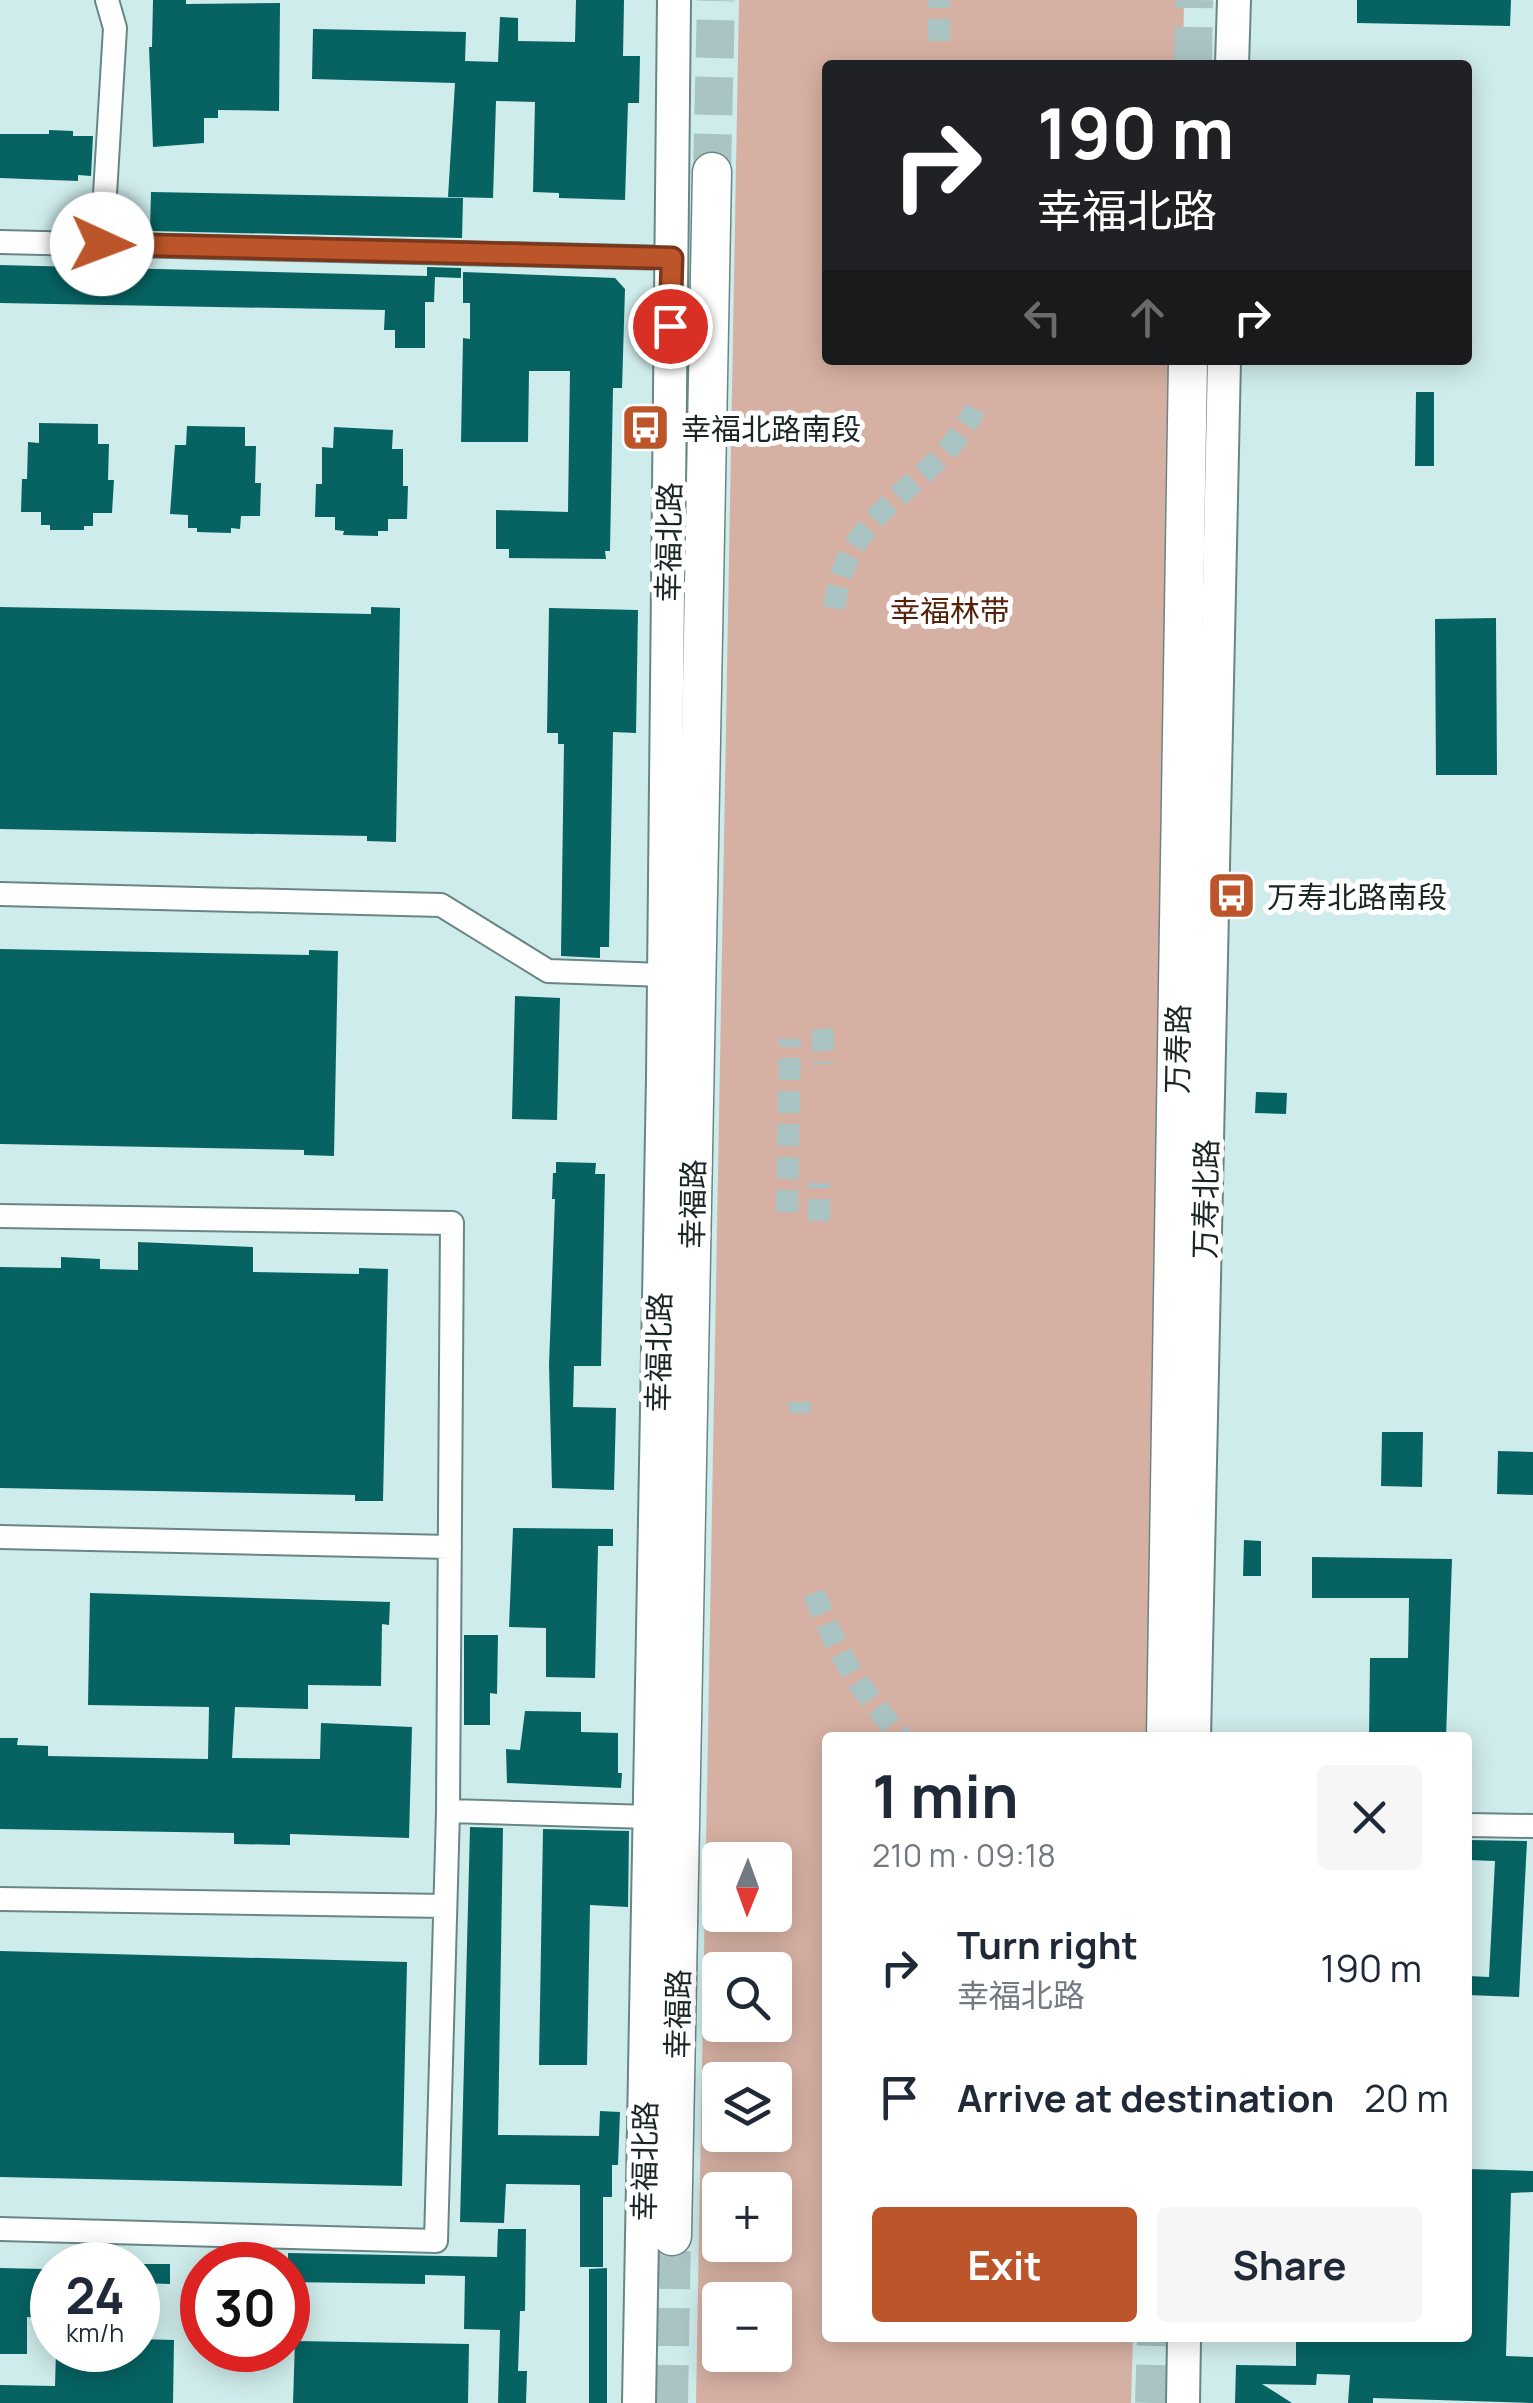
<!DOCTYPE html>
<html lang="en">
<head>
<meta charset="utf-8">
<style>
  :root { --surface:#fff; --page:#f6f6f7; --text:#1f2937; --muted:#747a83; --accent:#bc5529 }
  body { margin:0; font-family:Manrope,"Noto Sans SC",sans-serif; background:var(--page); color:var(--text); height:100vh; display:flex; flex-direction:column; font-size:38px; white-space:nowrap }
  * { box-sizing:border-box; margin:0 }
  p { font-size:32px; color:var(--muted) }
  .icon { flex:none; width:55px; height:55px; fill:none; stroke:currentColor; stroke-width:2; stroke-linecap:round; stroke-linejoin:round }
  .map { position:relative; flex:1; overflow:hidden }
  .panel { position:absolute; left:822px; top:1732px; width:650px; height:610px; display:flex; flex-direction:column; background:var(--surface); border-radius:10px; box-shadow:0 5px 25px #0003 }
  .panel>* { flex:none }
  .top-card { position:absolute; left:822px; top:60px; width:650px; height:305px; border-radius:10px; box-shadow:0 5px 25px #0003; background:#202124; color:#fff; overflow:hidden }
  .needle { width:65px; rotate:181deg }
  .buttons { position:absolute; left:702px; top:1842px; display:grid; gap:20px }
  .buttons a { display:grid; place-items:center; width:90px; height:90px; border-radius:10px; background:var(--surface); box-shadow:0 5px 25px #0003; font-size:50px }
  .speed { position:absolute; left:30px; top:2242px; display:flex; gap:20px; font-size:50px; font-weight:700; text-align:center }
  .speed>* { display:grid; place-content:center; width:130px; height:130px; border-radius:50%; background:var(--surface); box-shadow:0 5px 25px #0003; line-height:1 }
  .speed small { font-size:25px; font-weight:400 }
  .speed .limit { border:15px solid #d22; background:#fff; color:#111 }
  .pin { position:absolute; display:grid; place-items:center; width:85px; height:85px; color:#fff; margin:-42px; border:5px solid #fff; border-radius:50%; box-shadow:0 2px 10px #0007 }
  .me { position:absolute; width:110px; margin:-55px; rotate:92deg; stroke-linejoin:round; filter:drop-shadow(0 0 8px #0008) }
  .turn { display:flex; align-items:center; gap:35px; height:210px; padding:0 50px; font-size:45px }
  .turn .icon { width:130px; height:130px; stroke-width:2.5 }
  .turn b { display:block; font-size:70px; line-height:85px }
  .lanes { display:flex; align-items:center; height:95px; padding:0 50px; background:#0003; justify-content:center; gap:50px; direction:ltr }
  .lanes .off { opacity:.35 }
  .round { display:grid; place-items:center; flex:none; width:105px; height:105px; border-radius:10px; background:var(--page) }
  .summary { display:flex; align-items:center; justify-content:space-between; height:170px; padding:0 50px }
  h1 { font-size:60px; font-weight:700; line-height:75px }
  .primary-button { display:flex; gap:20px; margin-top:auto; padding:20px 50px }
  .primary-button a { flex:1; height:115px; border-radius:10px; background:var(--accent); color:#fff; font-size:40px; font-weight:700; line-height:115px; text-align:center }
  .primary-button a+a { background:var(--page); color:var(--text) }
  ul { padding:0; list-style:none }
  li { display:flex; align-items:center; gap:30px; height:130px; padding:0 50px }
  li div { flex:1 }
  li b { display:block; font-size:38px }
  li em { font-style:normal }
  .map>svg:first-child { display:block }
</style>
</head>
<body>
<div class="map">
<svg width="1533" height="2403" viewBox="0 0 1533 2403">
  <rect width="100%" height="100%" fill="#ceeceb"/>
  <!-- green -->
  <path fill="#d6b1a3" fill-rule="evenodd" d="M739,0H1184L1183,65H828V360H1176L1146,1737L828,1738V2338H1133L1131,2403H696ZM720,1860H775V1915H720ZM720,1970H775V2025H720ZM720,2080H775V2135H720ZM720,2190H775V2245H720ZM720,2300H775V2355H720Z"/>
  <!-- building -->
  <path fill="#066362" d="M153,0H186V4L280,3L279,111L218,110V118H204V143L153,147L149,47H152Z
    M576,0H624L623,56H640L639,103H628L625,200L559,198V193L533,192L535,102L496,101L493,198L448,197L455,83L312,79L313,29L466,32L465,61L498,62L500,17L518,18V41L575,42Z
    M1357,0H1511L1510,26L1357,23Z
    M49,130L73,131V136H93L91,176L78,175V181L0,178V134H49Z
    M151,192L463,198L462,238L150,231Z
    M0,265L427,276V267L461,268V278L435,277L434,302H425V348H395V330H384L385,310L0,303Z
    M463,272L615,278L625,289L622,388H613L610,551H605L606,559L509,558V549H496V510L568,512L570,371H529L528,442H461L463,338L470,339V303H463Z
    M1416,392H1434V466H1415Z
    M39,423L98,424V444H109L108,480H114L112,513H93V526H84V530H50V525H41V512H21L22,479H27L28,442L39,443Z
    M187,426L245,427V446H256L255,483H261L260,516H241L240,529L231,528V533L197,532V528H188V515L170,514L175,445H186Z
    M334,427L393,430L392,449H403V486H408L407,519H388V531H378V536L343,535L344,531L335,530V517H315L316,484H322V447L333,448Z
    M0,607L371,614V607L400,608L396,842L367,841V836L0,829Z
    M549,608L638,610L636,733L613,732L609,947H600V958L561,956L564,744H558V733H547Z
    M1496,618L1497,775H1436L1435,619Z
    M0,949L309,955V950L338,951L334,1156L304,1155V1150L0,1144Z
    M515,996L560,998L557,1120L512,1119Z
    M1256,1092L1287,1093L1286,1114L1255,1113Z
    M556,1162L596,1163L595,1174H605L601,1366H574L573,1407L616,1408L614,1490L552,1488L549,1365L555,1199H552L553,1173H556Z
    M138,1242L253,1247V1272L359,1274V1268L388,1269L383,1501H355V1495L0,1488V1267L61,1268V1257L100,1259V1269L138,1270Z
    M1382,1432H1423L1422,1487L1381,1486Z
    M1498,1451L1533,1452V1495L1497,1494Z
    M513,1528L613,1529V1546H598L595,1678L546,1677V1628L509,1627Z
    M1244,1540L1261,1541V1576H1243Z
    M1312,1557L1452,1559L1446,1738H1369L1370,1658H1408L1409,1598H1312Z
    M90,1593L390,1602L389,1625L382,1624L381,1686L308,1685V1709L235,1707L232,1758L320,1759L321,1723L412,1727L409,1838L290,1834V1845L234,1844V1833L0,1829V1738H18L17,1745L48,1746V1756L208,1759L209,1707L88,1705Z
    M464,1635H498L497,1694L490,1693V1725H464Z
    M525,1711L581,1712V1732L618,1733V1773H622L621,1788L507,1783L506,1749L520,1750Z
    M470,1827L503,1828L498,2135L599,2136L600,2111L620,2112L618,2165H612V2197H603V2267H580V2185L506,2184L504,2223L460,2222Z
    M543,1829L629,1831L628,1907L590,1905L587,2065H539Z
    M1468,1840L1527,1841L1519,1997L1468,1995V1976L1489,1977L1495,1861L1468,1860Z
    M0,1951L407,1962L402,2186L0,2177Z
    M1468,2169L1533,2171V2192L1511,2193L1506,2356L1533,2357V2403L1373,2398V2403H1348L1350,2375L1317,2374L1316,2385L1262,2384L1292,2403H1235L1236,2365L1296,2366V2338H1468Z
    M498,2229H526L525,2311H520L518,2371H527L526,2403H498L500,2330L464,2329L465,2276L425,2275V2284L288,2282V2253L497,2257Z
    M138,2264H170V2284L138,2283Z
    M0,2268L43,2269L42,2318L27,2317V2354H0Z
    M607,2268V2403H589V2269Z
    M138,2339L174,2340L173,2403H0V2385L55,2386L56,2350H138Z
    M295,2341L469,2344L468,2403H293Z"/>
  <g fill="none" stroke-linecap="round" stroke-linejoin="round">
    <!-- street-tunnel -->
    <path stroke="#aac4c4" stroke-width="22" stroke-dasharray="22 11" stroke-linecap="butt" d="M939,41V0
      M834,608C846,504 935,490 975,409
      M822,1029L824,1064
      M787,1212L790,1039
      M819,1221V1183
      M800,1402V1413
      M814,1593C839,1657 857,1686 902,1738"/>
    <!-- primary-tunnel -->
    <path stroke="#aac4c4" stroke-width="38" stroke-dasharray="38 19" stroke-linecap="butt" d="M1193,65L1194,0
      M712,172L716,0
      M669,2403L672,2236
      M1154,2403L1156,2338"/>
    <defs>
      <path id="street" d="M0,242L672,258
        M102,244L115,28L107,0
        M0,894L441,905L548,971L664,975
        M0,1216L452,1223L448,1811
        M0,1537L450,1547
        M1468,1825L1533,1826
        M0,1899L445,1906
        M0,2229L436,2241L448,1811L650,1817"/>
      <path id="secondary" d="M1232,65L1234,0
        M1194,1738L1224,360
        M639,2403L663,1078L674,0
        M1183,2403L1184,2338"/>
      <path id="primary" d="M1166,1738L1188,360
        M672,2236L712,172"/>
    </defs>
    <!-- street casing -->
    <use href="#street" stroke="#698685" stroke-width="26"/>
    <!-- secondary casing -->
    <use href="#secondary" stroke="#698685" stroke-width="36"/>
    <!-- primary casing -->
    <use href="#primary" stroke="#698685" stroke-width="41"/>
    <!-- street -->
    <use href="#street" stroke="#fff" stroke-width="22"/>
    <!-- secondary -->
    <use href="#secondary" stroke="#fff" stroke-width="32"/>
    <!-- primary -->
    <use href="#primary" stroke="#fff" stroke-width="38"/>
  </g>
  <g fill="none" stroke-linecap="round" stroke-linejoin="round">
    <defs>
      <path id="route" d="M102,244L672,258L670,326"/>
    </defs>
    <!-- route casing -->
    <use href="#route" stroke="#7a371b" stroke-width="25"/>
    <!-- route -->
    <use href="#route" stroke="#bc5529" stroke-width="18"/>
  </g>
  <!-- icons -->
  <defs>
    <symbol id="bus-square" viewBox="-11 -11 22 22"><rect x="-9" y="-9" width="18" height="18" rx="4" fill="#bc5529" stroke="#fff"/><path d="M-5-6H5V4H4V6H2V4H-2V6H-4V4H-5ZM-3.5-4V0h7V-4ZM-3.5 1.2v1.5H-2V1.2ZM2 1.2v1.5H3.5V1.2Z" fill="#fff"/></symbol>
  </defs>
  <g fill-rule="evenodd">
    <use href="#bus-square" x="618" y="400" width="55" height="55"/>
    <use href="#bus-square" x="1204" y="868" width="55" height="55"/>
  </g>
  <g text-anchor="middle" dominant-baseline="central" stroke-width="10" stroke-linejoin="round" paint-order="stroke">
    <!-- poi labels -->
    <g font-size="30" fill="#1a2626" stroke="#fff" text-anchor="start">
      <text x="681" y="428">幸福北路南段</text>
      <text x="1267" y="896">万寿北路南段</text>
    </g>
    <!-- street labels -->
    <g font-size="30" fill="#1a2626" stroke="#fff">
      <text transform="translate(668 542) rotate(-89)">幸福北路</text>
      <text transform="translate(1177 1049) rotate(-89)">万寿路</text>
      <text transform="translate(1205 1199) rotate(-89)">万寿北路</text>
      <text transform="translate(692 1204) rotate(-89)">幸福路</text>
      <text transform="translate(658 1352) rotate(-89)">幸福北路</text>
      <text transform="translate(677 2014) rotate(-89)">幸福路</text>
      <text transform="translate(644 2161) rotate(-89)">幸福北路</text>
    </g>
    <!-- park labels -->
    <g font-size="30" fill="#552109" stroke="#fff">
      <text x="950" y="610">幸福林带</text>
    </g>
  </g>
</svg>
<div class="buttons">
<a><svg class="needle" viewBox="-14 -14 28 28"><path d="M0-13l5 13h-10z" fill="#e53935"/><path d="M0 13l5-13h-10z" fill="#747a83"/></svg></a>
<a><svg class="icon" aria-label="search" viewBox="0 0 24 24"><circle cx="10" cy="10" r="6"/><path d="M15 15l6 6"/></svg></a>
<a><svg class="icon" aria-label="layers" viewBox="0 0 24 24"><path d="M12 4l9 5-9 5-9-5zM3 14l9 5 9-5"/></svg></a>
<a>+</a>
<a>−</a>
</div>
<div class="speed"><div>24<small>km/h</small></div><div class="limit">30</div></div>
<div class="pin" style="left:670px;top:326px;background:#d93025"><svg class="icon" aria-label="arrive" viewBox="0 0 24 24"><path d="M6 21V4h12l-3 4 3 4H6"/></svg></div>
<svg class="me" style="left:102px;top:244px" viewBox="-20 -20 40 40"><circle r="19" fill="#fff"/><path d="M0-13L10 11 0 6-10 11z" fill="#bc5529"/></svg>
<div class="top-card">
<div class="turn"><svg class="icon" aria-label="right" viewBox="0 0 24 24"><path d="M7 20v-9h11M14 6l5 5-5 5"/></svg><div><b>190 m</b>幸福北路</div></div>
<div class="lanes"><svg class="icon off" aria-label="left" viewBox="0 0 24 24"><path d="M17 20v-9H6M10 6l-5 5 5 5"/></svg><svg class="icon off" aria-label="ahead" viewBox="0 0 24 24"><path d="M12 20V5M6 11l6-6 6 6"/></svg><svg class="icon" aria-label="right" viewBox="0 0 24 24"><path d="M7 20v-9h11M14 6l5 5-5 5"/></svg></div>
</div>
<section class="panel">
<div class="summary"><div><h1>1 min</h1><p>210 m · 09:18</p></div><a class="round"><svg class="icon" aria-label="close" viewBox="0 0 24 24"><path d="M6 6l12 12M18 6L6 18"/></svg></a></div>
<ul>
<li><svg class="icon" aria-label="right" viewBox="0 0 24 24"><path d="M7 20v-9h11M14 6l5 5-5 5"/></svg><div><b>Turn right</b><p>幸福北路</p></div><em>190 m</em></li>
<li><svg class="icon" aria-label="arrive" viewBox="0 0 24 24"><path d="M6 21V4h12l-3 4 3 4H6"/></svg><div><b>Arrive at destination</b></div><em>20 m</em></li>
</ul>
<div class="primary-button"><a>Exit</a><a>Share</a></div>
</section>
</div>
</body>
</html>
